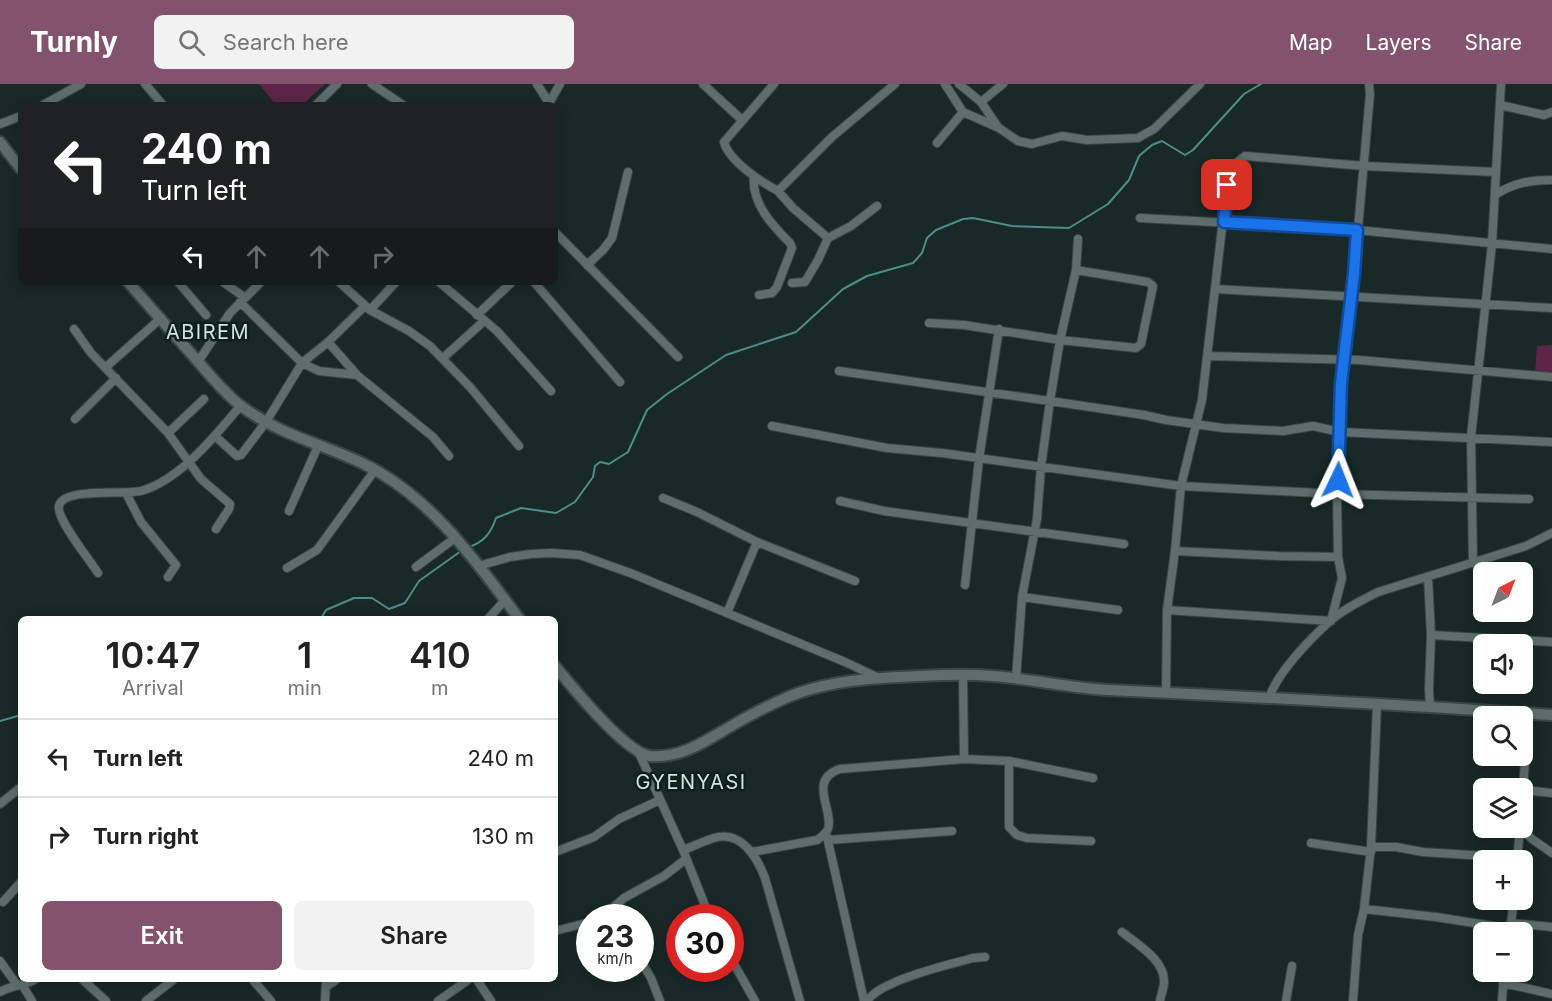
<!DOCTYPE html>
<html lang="en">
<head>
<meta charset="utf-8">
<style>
  :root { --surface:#fff; --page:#f2f2f2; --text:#222; --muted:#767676; --line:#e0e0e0; --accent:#83536d }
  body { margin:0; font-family:Inter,sans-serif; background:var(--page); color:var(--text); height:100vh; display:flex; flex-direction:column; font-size:22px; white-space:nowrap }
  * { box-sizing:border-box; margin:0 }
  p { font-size:20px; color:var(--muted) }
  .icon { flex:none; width:33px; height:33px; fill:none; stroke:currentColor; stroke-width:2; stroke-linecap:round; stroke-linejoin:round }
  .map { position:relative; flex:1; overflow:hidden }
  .panel { position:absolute; left:18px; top:532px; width:540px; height:366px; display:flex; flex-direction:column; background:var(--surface); border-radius:9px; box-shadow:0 3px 15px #0003 }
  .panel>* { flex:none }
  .top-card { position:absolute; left:18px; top:18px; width:540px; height:183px; border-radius:9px; box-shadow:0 3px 15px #0003; background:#202124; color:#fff; overflow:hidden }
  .needle { width:39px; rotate:42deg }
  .controls { position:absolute; left:1473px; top:478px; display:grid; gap:12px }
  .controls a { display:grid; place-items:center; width:60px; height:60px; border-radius:9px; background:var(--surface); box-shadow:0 3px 15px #0003; font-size:30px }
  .speed { position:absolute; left:576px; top:820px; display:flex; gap:12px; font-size:30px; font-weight:700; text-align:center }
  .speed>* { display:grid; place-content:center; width:78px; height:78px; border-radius:50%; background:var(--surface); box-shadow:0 3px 15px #0003; line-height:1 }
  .speed small { font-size:15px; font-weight:400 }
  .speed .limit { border:9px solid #d22; background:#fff; color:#111 }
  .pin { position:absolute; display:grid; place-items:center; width:51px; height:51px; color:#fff; margin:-26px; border-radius:12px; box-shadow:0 3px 9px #0006 }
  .me { position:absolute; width:66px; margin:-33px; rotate:2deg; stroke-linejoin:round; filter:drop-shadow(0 0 4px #0008) }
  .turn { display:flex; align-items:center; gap:21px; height:126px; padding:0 24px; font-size:27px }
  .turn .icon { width:78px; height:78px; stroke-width:2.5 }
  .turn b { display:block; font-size:42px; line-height:51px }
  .lanes { display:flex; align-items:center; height:57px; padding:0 24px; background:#0003; justify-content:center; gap:30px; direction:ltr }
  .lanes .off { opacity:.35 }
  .eta { display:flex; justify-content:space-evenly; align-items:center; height:102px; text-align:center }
  .eta b { font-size:36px; font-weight:600; line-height:42px }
  .primary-button { display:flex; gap:12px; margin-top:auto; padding:12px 24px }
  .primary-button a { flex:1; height:69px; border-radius:9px; background:var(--accent); color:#fff; font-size:24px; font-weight:600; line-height:69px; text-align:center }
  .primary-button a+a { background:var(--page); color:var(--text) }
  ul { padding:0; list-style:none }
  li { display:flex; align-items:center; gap:18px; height:78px; padding:0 24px; border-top:2px solid var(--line) }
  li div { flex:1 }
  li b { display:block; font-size:22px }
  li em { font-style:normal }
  header { display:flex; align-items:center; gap:36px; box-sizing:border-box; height:84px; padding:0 30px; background:var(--accent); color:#fff }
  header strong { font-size:28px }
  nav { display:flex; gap:33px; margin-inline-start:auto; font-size:21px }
  .search { width:420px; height:54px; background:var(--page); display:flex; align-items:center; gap:15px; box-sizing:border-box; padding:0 21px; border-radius:9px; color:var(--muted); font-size:22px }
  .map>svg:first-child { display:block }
</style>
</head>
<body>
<header>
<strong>Turnly</strong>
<div class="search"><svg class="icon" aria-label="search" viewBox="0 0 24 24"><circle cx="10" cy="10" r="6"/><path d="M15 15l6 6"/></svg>Search here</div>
<nav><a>Map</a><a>Layers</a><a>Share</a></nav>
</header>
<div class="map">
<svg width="1552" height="917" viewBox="0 0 1552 917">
  <rect width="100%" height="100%" fill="#192927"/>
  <!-- green -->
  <path fill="#5e2646" d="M259,0H325L302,21H276Z
    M1552,261V290L1535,289L1537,262Z"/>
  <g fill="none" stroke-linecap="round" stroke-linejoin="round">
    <!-- stream -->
    <path stroke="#4d8e89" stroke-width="2" d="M469,463C484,458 491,449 496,434L521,424L556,429L575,418L593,393L595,382L600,378L609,380L628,368L647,326L667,310L726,271L796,248L843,205L867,192L913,179L922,169L927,154L936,146L963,135L973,134L1012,142L1069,144L1108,120L1129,96L1139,72L1152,61L1162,57L1185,71L1193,66L1244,10L1261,0
      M320,536L326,526L354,514H372L389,525L405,519L419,497L461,467
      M0,637L21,631"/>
    <defs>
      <path id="street" d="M145,0L163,21
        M372,0L403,21
        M537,0L549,19
        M703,0L742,36
        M774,0L724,58C729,77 761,98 778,107L832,53L895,0
        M959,0L981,18L998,43
        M981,18L1003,0
        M43,21L81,0
        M316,21L337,0
        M548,21L560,0
        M1500,21L1544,31L1552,28
        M963,28L999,44L1018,57L1032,60L1062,52L1087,56L1138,54L1154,45L1200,0
        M0,40L21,32
        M937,59L963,28L945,0
        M754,92C751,119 772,141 790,159L792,164L777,203L772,209L759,211
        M778,107L793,124L828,154L851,142L877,122
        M1495,111C1513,99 1530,96 1552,96
        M1140,134L1357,146L1552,165
        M555,148L678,273
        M587,181L603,166L612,154L628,88
        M178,198L206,231
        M223,198L244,213
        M339,198L370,226L409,247L430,262L470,303L519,362
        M439,198L497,247L551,307
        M534,198L620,298
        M792,199L805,198L818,176L828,154
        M1215,205L1552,224
        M240,218L302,279L319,287L357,291L433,353L449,372
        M370,226L396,198
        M477,231L512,198
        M929,239L964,241L1060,256L1136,264L1141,260L1153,202L1148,198L1076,186
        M74,245L91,269L168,349L201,395L230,420L229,425L216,445
        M328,258L357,291
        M1209,272L1359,276L1552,293
        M443,274L484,237
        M198,278L230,229L261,198
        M106,283L160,235
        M839,287L1050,317L1144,331L1166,336L1223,344L1283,347L1313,342L1340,348L1552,358
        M75,335L116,294
        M772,342L887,364L942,369L1181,402L1337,410L1529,415
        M168,349L204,315
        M215,352L237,372L241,371L266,338L302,279L328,258L365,222
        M126,409L141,438L176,481L168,493
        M663,414L697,428L757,458L727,529
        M840,417L884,427L1124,460
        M289,427L318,362
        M757,458L855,497
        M1175,467L1278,472L1338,473
        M1473,479L1471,353L1492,160L1501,0
        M478,482L510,473L531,470L551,469L580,471L633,490L845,578L877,593
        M416,483L455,454
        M287,484L317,466L375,386
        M98,489C90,476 56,435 59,422C63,403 124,411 141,407C180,396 216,351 241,321
        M1428,493L1431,551L1429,605L1430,624
        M965,501L979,375L999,245
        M1022,513L1118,526
        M1167,526L1331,537L1342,494L1338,473L1337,410L1341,299L1354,190L1370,10L1369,0
        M487,536L505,516
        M1431,551L1552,558
        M963,591L964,675
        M1016,595L1022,513L1037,435L1041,383L1050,317L1060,256L1076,186L1078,155
        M1166,608L1167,526L1175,467L1181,402L1202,316L1227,101L1235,80L1245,72L1364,82L1496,88
        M1269,614C1278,588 1309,556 1330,537C1344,525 1362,516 1378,508L1526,462L1552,449
        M639,669L683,766L710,834
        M1009,677L1093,694
        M1523,706L1552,709
        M1522,715L1529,630
        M0,720L21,703
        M1520,744L1532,755L1552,769
        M826,748L864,917
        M828,756L952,747
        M1311,759L1371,768
        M1371,763L1377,621
        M683,766C694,762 704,757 714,754C741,746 757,773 765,794L800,917
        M555,768L594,753L619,735L660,716
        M752,768L817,756C821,753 826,750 828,745C834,726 807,696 840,685L964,675L1009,677V743L1017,751L1027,754L1091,757
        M1517,777L1520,744
        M3,818L21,798
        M1364,825L1436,833L1506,844
        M602,833L624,814L664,792L686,775
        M1511,839L1552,843
        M555,847L590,838
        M1122,848C1137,860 1165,876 1164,898C1164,904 1161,911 1160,917
        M1505,849L1506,844L1511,839L1514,816
        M730,873L755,917
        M640,876L651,894L660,917
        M0,877L17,901
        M83,896L106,917
        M253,896L271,917
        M477,896L491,917
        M1503,899L1552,910
        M23,902L32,917
        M326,903L336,896
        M0,908C12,901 23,902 34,896
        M146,917L173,896
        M325,917L326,896
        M438,917L468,896
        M867,917C881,896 948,881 973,874L985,873
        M1286,917L1292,882
        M1353,917L1358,851L1364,825L1371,763H1396L1423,768L1517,774
        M1502,917L1504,888"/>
      <path id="secondary" d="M0,58L21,85
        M128,198C150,223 172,248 194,273C209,290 223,308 241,322C281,352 321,359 364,380C431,413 476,477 520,536
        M555,582C572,603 625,668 650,672C681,675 707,656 733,641C748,632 764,624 779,617C810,602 849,596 882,594C919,592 956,589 993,592C1032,595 1070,604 1109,606C1256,613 1404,621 1552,631"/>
    </defs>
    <!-- street casing -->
    <use href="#street" stroke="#394645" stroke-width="10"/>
    <!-- secondary casing -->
    <use href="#secondary" stroke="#394645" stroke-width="14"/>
    <!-- street -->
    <use href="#street" stroke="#5d6e6c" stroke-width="8"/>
    <!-- secondary -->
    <use href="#secondary" stroke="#5d6e6c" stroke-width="10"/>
  </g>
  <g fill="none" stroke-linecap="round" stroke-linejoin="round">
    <defs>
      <path id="route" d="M1227,101L1224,138L1357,146L1354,190L1341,299L1338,396"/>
    </defs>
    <!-- route casing -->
    <use href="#route" stroke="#114b97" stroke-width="15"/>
    <!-- route -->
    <use href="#route" stroke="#1a73e8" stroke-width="10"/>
  </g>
  <g text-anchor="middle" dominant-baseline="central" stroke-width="5" stroke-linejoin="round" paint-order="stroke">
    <!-- quarter labels -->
    <g font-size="20" letter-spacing="1.5" fill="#cfe3e0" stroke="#0f1f1d">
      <text x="208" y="248">ABIREM</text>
      <text x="691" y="698">GYENYASI</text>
    </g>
  </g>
</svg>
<div class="controls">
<a><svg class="needle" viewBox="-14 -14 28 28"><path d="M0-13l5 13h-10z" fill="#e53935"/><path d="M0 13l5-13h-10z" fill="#767676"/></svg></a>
<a><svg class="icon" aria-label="sound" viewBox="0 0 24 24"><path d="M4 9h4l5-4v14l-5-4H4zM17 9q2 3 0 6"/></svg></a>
<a><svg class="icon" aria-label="search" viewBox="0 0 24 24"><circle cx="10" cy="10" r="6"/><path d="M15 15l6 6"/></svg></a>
<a><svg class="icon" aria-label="layers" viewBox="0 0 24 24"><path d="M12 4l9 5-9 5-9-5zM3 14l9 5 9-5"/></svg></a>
<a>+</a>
<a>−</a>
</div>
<div class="speed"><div>23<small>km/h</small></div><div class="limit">30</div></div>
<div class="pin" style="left:1227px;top:101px;background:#d93025"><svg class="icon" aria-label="arrive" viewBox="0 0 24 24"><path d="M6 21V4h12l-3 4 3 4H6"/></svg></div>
<svg class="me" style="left:1338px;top:396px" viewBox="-20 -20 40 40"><path d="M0-17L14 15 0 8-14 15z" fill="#1a73e8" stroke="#fff" stroke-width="4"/></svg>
<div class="top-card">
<div class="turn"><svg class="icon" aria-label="left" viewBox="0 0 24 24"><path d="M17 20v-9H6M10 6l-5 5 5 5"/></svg><div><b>240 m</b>Turn left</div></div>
<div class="lanes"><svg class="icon" aria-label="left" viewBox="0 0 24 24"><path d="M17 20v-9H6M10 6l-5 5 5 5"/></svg><svg class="icon off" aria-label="ahead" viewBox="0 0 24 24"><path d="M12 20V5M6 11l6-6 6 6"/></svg><svg class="icon off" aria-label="ahead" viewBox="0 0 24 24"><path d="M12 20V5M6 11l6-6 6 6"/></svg><svg class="icon off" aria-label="right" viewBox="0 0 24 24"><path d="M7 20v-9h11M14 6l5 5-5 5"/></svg></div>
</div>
<section class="panel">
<div class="eta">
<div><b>10:47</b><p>Arrival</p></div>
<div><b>1</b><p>min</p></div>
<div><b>410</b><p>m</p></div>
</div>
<ul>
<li><svg class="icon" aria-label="left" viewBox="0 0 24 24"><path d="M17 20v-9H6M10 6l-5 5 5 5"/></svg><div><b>Turn left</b></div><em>240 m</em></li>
<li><svg class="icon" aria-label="right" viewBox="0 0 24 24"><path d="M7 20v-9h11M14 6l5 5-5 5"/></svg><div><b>Turn right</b></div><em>130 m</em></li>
</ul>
<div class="primary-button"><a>Exit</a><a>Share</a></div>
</section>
</div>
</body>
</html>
